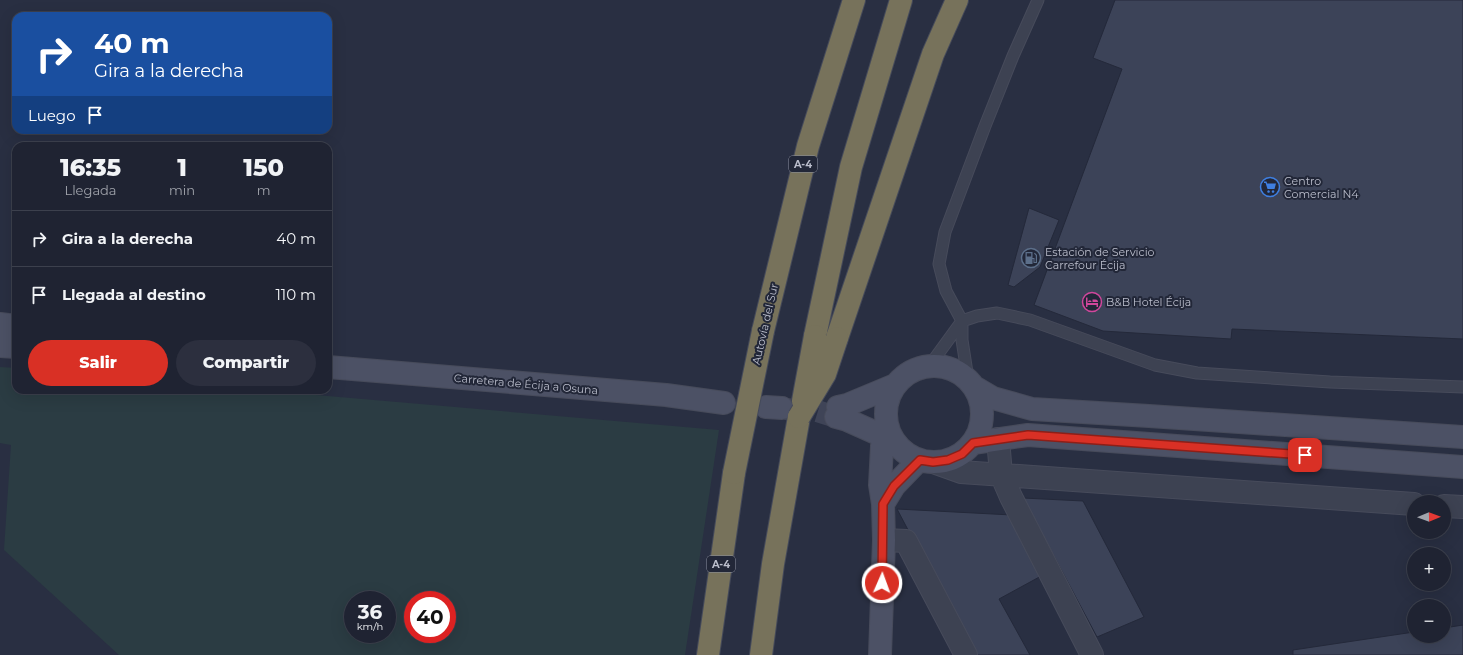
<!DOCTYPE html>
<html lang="es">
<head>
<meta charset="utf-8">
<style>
  :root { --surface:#1f2332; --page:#2c2f3e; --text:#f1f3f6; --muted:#a1a4ac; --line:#3c404d; --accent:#d93025 }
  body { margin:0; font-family:Montserrat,sans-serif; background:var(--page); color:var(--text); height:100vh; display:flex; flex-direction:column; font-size:15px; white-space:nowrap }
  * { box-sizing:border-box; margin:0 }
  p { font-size:13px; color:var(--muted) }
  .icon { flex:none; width:22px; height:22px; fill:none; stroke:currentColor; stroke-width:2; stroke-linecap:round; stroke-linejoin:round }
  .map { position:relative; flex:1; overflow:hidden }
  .details { position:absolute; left:12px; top:142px; width:320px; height:252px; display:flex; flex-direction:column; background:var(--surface); border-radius:12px; box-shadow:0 4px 16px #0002,0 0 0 1px var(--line) }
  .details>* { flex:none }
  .banner { position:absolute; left:12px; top:12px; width:320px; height:122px; border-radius:12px; box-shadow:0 4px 16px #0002,0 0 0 1px var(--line); background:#1a4fa0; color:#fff; overflow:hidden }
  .needle { width:26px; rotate:89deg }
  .tools { position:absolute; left:1407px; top:495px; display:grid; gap:8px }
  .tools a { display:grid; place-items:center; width:44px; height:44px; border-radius:50%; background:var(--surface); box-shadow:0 4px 16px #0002,0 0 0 1px var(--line); font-size:20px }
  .speed { position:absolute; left:344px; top:591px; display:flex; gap:8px; font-size:20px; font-weight:700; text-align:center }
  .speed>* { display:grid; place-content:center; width:52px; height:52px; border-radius:50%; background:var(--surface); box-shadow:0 4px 16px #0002,0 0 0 1px var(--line); line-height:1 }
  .speed small { font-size:10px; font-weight:400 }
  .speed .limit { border:6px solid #d22; background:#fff; color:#111 }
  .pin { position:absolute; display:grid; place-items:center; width:34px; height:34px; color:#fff; margin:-17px; border-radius:8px; box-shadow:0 2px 6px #0006 }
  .me { position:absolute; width:44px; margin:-22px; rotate:2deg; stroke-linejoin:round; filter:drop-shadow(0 0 3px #0008) }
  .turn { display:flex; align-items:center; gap:14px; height:84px; padding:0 16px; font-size:18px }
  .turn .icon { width:52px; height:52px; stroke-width:2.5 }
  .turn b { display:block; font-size:28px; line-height:34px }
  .then { display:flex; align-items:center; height:38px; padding:0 16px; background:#0003; gap:8px; font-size:15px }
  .eta { display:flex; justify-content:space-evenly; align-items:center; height:68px; text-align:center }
  .eta b { font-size:24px; font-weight:800; line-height:28px }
  .button { display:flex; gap:8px; margin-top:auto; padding:8px 16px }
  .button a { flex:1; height:46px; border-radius:24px; background:var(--accent); color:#fff; font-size:16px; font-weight:800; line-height:46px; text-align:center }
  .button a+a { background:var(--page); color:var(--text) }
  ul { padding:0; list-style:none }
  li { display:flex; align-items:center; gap:12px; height:56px; padding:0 16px; border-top:1px solid var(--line) }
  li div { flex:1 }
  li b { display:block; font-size:15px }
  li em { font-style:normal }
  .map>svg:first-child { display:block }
</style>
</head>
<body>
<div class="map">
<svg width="1463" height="655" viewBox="0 0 1463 655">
  <rect width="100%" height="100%" fill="#292f42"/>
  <!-- green -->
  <path fill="#2b3c43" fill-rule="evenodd" d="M0,367L16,368V390H258L719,430L685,655H119L4,550L11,445L0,443ZM353,600H387V634H353ZM413,600H447V634H413Z"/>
  <!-- building -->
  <path fill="#3c4358" stroke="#24293a" d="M1115,0H1463V339L1232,329L1231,339L1103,331L1034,305L1122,69L1093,58Z
    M1029,208L1059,220L1040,267L1014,287L1008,285Z
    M1023,498L1083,501L1144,617L1097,637Z
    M897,509L1012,515L1043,575L999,599L1030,655H974Z
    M1463,625V655H1293V650L1414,632V636H1444V628Z"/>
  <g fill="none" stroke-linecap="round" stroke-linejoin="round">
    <!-- secondary-tunnel -->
    <path stroke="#3f4457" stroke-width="22" stroke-dasharray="22 11" stroke-linecap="butt" d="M785,409L817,411L836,417"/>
    <defs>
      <path id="lane" d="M930,365L962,321L977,316L997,313L1030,320L1155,365L1197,373L1330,382L1463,387
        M968,379L962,340V321L946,291L939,264L945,232L985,126L1013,56L1038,0"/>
      <path id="street" d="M998,439L1001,474L1011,497L1092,655
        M933,462L961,472L1414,504
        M1444,506L1463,507
        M884,540L906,541L966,655"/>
      <path id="secondary" d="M0,324L16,326
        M0,346L16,347
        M886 414a48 48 0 1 1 96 0a48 48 0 1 1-96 0Z
        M328,367L666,395L724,403
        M976,388L993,398L1032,409L1149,416L1463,437
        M766,407L782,408
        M838,407L847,405L895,385
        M836,417L847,420L894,441
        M973,443L1028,435L1463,467
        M883,504L894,486L919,460
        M880,655L884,540L883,504L880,485L882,446L888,427"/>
      <path id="highway" d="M763,331L808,146L854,0
        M815,336L851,167L901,0
        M837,338L933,54L957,0
        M708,655L734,473
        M761,655L773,564L799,417"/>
    </defs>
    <!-- lane casing -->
    <use href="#lane" stroke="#474b5b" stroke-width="13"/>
    <!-- street casing -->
    <use href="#street" stroke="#474b5b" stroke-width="24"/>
    <!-- secondary casing -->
    <use href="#secondary" stroke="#474b5b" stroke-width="24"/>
    <!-- highway casing -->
    <use href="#highway" stroke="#454a5a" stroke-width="24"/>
    <!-- lane -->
    <use href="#lane" stroke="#3d4252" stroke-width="11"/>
    <!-- street -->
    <use href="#street" stroke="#3d4252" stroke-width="22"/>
    <!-- secondary -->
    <use href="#secondary" stroke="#4c5165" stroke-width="22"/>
    <!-- highway -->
    <use href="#highway" stroke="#77725b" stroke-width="22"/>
    <defs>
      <path id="highway-bridge" d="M803,401L815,336
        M799,417L825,374L837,338
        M734,473L763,331"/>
    </defs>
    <!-- highway-bridge casing -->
    <use href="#highway-bridge" stroke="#454a5a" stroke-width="24" stroke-linecap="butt"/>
    <!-- highway-bridge -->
    <use href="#highway-bridge" stroke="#77725b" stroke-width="22"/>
  </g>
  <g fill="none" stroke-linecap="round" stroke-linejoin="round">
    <defs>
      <path id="route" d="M882,583L883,504L894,486L920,460L933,462L948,460L962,454L973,443L1028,435L1305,455"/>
    </defs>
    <!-- route casing -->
    <use href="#route" stroke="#8d1f18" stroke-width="10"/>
    <!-- route -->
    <use href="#route" stroke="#d93025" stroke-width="7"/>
  </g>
  <!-- icons -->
  <defs>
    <symbol id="supermarket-ring" viewBox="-11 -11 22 22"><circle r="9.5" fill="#222738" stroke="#3f7fe0" stroke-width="1.5"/><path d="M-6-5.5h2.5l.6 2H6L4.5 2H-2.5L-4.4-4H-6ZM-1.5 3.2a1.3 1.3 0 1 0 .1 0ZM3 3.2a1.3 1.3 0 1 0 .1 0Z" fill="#3f7fe0"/></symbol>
    <symbol id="fuel-ring" viewBox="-11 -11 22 22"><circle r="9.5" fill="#222738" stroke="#5c6f8a" stroke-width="1.5"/><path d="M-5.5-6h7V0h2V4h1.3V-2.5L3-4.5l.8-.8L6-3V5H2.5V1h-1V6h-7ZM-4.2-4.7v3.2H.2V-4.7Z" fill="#5c6f8a"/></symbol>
    <symbol id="hotel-ring" viewBox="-11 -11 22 22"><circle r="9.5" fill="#222738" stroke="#d1479c" stroke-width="1.5"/><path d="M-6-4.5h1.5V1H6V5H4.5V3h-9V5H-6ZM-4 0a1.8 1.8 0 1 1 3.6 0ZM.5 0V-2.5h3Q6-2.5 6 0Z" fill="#d1479c"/></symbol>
  </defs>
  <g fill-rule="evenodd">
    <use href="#supermarket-ring" x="1259" y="176" width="22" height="22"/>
    <use href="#fuel-ring" x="1020" y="247" width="22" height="22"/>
    <use href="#hotel-ring" x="1081" y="291" width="22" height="22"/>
  </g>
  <g text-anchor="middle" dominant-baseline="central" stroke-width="4" stroke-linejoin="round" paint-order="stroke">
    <!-- shield labels -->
    <g fill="#222738" stroke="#8d91a0" stroke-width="1">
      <rect x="789" y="156" width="28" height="16" rx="3"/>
      <rect x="707" y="556" width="28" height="16" rx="3"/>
    </g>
    <g font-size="10" font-weight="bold" fill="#bbbecc">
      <text x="803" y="164">A-4</text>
      <text x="721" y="564">A-4</text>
    </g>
    <!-- poi labels -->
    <g font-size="11" fill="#bbbecc" stroke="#222738" text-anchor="start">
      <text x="1284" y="181">Centro<tspan x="1284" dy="13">Comercial N4</tspan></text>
      <text x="1045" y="252">Estación de Servicio<tspan x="1045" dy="13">Carrefour Écija</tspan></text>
      <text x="1106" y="302">B&amp;B Hotel Écija</text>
    </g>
    <!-- street labels -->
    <g font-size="11" fill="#bbbecc" stroke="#222738">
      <text transform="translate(765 324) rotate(-77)">Autovía del Sur</text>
      <text transform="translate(526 384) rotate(5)">Carretera de Écija a Osuna</text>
    </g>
  </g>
</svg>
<div class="tools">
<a><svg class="needle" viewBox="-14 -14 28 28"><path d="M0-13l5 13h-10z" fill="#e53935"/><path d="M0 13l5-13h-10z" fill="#a1a4ac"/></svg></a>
<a>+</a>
<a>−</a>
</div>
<div class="speed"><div>36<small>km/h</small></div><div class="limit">40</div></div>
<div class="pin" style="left:1305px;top:455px;background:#d93025"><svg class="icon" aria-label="arrive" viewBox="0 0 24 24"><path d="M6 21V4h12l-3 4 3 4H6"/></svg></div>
<svg class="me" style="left:882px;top:583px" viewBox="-20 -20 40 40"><circle r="17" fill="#d93025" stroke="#fff" stroke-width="3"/><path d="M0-11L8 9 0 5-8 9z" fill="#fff"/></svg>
<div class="banner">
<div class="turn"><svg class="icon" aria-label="right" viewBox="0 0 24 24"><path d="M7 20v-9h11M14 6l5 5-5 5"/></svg><div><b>40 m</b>Gira a la derecha</div></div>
<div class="then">Luego<svg class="icon" aria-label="arrive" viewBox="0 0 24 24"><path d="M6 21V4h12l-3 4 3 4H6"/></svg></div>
</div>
<section class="details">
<div class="eta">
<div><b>16:35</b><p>Llegada</p></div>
<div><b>1</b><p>min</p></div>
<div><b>150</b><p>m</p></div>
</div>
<ul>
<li><svg class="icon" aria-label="right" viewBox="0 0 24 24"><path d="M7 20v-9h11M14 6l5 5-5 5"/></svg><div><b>Gira a la derecha</b></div><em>40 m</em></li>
<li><svg class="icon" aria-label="arrive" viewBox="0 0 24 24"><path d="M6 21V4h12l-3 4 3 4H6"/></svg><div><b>Llegada al destino</b></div><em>110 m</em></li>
</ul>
<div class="button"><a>Salir</a><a>Compartir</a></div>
</section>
</div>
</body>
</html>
